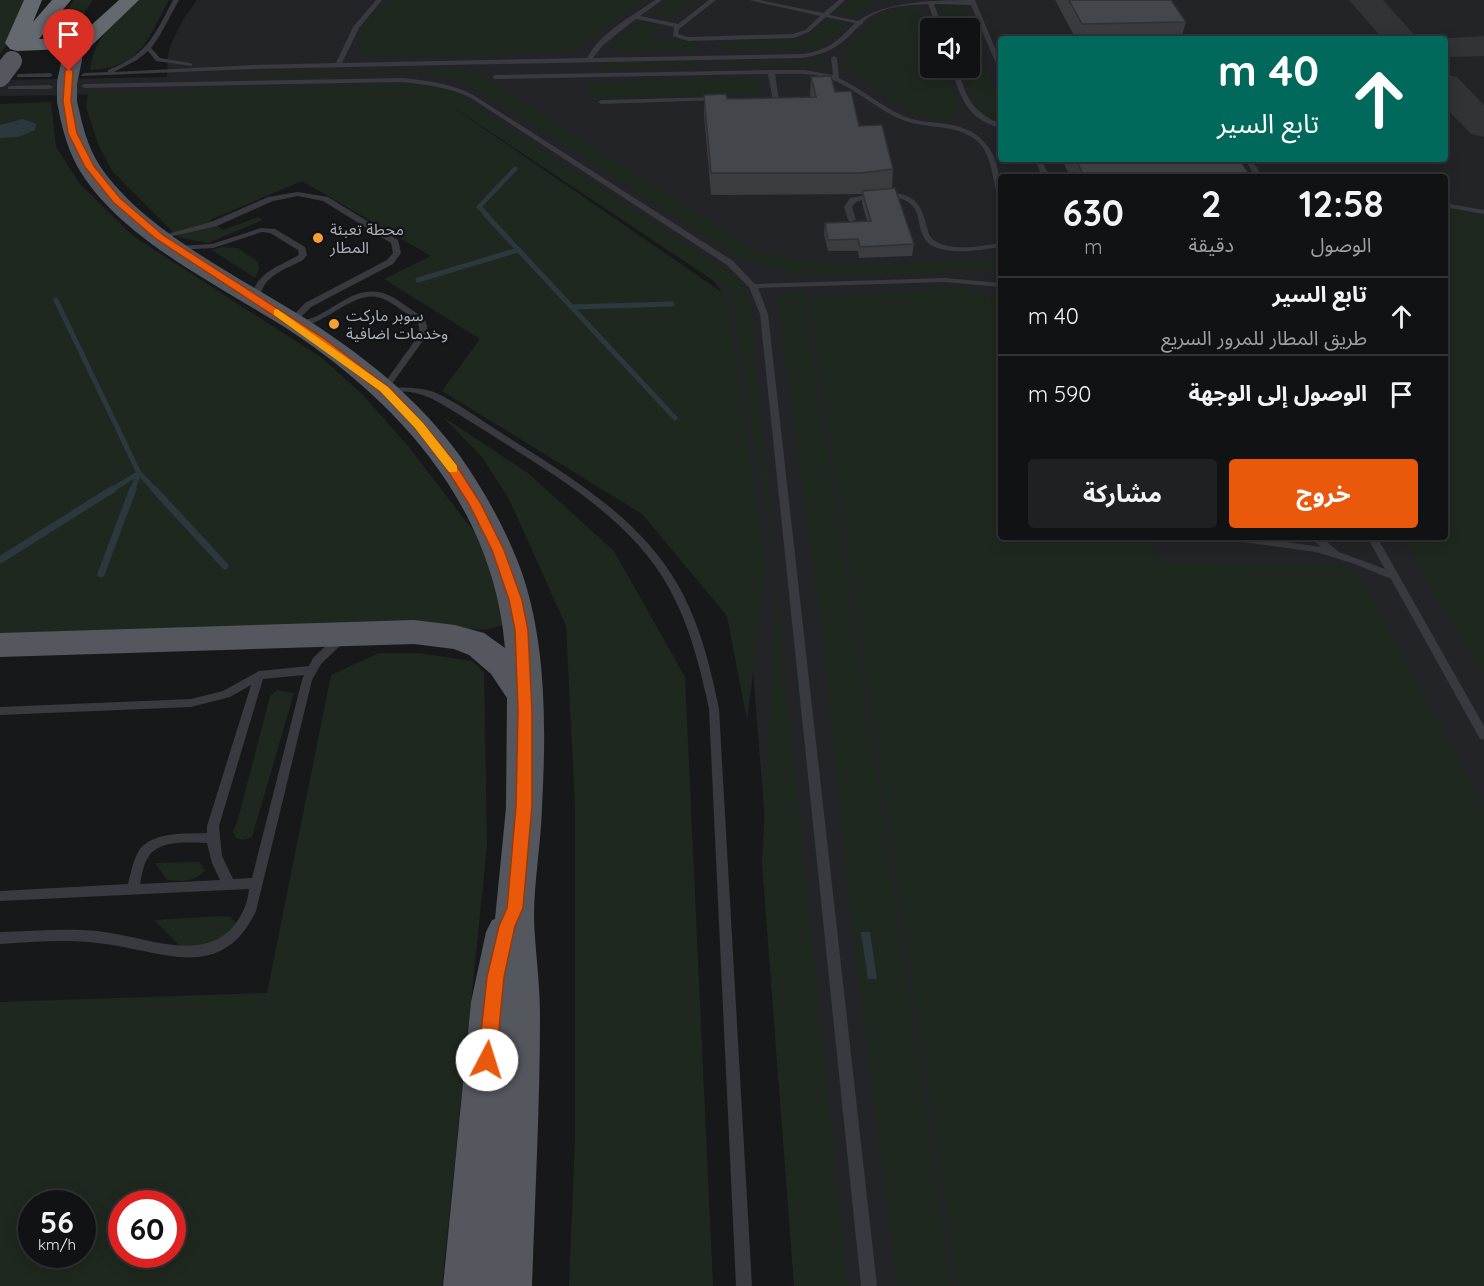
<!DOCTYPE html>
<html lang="ar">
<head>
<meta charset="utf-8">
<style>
  :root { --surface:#111214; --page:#1e2022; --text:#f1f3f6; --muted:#9c9ea0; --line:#303234; --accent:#ea580c }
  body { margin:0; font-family:Quicksand,"Noto Sans Arabic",sans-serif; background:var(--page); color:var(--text); direction:rtl; height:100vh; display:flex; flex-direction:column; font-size:22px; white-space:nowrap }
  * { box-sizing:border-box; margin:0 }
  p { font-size:20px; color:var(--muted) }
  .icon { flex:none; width:33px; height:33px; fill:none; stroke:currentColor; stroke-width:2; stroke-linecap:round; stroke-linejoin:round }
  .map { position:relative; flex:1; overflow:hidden; direction:ltr }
  .details { position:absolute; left:998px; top:174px; width:450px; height:366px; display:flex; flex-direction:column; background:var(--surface); border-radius:6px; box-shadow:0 3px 15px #0003,0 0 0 2px var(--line); direction:rtl }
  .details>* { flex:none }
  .guide { position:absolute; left:998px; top:36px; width:450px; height:126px; border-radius:6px; box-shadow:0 3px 15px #0003,0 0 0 2px var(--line); direction:rtl; background:#00695c; color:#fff; overflow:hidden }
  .tools { position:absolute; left:920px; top:18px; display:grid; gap:12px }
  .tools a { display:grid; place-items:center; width:60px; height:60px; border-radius:6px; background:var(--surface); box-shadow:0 3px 15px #0003,0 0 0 2px var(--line); font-size:30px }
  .speed { position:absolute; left:18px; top:1190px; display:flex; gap:12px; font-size:30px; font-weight:700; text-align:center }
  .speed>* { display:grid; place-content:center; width:78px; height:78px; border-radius:50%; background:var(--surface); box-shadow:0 3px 15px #0003,0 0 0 2px var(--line); line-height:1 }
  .speed small { font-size:15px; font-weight:400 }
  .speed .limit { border:9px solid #d22; background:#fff; color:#111 }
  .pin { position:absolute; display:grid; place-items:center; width:51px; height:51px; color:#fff; margin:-62px -26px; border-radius:50% 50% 50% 0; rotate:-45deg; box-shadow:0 0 6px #0007 }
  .pin .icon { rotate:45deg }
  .me { position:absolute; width:66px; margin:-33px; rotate:5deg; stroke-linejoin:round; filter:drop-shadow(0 0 4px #0008) }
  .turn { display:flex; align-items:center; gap:21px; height:126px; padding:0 30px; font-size:27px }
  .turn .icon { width:78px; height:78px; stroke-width:2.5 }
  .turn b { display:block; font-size:42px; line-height:51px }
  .eta { display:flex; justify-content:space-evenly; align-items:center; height:102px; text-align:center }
  .eta b { font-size:36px; font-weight:700; line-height:42px }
  .button { display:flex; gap:12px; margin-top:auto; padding:12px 30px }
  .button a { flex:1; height:69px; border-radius:6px; background:var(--accent); color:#fff; font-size:24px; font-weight:700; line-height:69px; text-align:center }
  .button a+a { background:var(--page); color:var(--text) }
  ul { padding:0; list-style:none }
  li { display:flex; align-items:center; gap:18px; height:78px; padding:0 30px; border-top:2px solid var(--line) }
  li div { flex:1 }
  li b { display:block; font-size:22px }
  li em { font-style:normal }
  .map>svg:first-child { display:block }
</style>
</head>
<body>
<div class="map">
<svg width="1484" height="1286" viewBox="0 0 1484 1286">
  <rect width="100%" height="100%" fill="#17181a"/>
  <!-- built -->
  <path fill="#232427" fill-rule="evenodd" d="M197,0H1484V1286H802L723,294L713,280L429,89L0,96V80L167,77L168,54L171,44L184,18ZM930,28H969V68H930ZM1000,39H1444V159H1000ZM1000,177H1444V537H1000Z"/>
  <!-- green -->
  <path fill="#1f281f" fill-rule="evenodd" d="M0,0H28L11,38L0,55Z
    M74,0H93L69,35H49Z
    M136,0H169C147,40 142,67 90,70C94,37 113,23 136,0Z
    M390,0H643L571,53L362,57L358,41L370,17Z
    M670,0H695L671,18L652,14Z
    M851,0H892L870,3L856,17L834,12Z
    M946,6L961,7L1000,101V116L993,118L980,115L961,68H969V28H946L939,10Z
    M900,8L914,9L926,15L931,28L930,68H945L960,111L951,118L933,120L914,116L841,64L847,46L884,11Z
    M830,20L840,21L846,24L844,28L822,47L815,49L726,51L720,46L724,42C744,41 790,44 807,36C816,32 820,23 830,20Z
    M641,21L660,25L655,29L652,40L695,41L698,46L693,51L622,53L610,46Z
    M822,59V66L725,68L719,65L724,62Z
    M694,62L699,64L696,67L602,70L598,68L601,64Z
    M454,69L481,75L754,249C828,273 922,261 1000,259V274C983,269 959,274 941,274C875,275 805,284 742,259L470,85L445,76L410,74L215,79L270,72Z
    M758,78L761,94L595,98L586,82Z
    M407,84L438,87L456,93L733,275L750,297L776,568L729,291L441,99L726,295L767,563L747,720L727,616L642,514L442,391L480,339L384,279L431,256L302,181L210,220L223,230L258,217L263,220L208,243L181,238L175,234L112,171L99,146L86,107L88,92Z
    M51,102L56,147L80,184L133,236L322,358L363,395L408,446L475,533L504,595L511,623L486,630L427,625L0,636V104Z
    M1444,209H1455L1484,217V679L1402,537H1444Z
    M222,247L238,248L258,262L259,269L255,278L212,250Z
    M962,287L1000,300V537H1150L1161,562L1342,564L1361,576L1484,809V1286H958L808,298Z
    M789,291H804L901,930L952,1286H897L851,924L822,635L777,301Z
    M443,417L528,473L614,551L685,677L713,1286H569L575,1139V807L566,626L509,499L482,457Z
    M776,578L848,1286H794L762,863Z
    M379,653H419L472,661L484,672L487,846L442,1286H0V1002L267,993L331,675ZM32,1203H82V1254H32ZM122,1203H172V1254H122Z
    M277,690L294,693L252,837L244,840L236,838L233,832L238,819L270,696Z
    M199,862L205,870C194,883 183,881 167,880L155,863Z
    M223,916L230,917L239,926L229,944L219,951L194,954L181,947L154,920Z"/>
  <!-- water -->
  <path fill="#2d383e" d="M23,119L36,124L35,130L18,137L0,138V125Z
    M861,932H870L877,979H868Z"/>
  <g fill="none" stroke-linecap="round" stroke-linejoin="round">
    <!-- stream-far2 -->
    <path stroke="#2d383e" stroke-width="4.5" d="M488,216L479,207L515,169"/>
    <!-- stream-far1 -->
    <path stroke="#2d383e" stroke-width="5" d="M486,215L675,418
      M418,280L518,250
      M56,300L139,473L156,491
      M572,307L672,304
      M110,491L139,473
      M132,491L139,473"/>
    <!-- stream -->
    <path stroke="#2d383e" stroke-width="7" d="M154,489L225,566
      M0,560L113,489
      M101,574L133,489"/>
    <!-- taxiway -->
    <path fill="#313337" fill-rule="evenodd" d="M1349,0H1383L1418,39H1383Z
      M1484,36V56L1444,57V39H1435Z
      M1444,74L1457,77L1484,105V137L1471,134L1444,106Z"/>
    <!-- service -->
    <path fill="#383a3f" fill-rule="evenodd" d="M173,0H179L160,35L151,48L160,58L190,63L192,64V66L156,61L148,51L137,60L114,72L253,65L336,63L353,27L376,0H382L359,28L342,63L587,58C601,32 631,17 655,0H662L640,16L678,24L709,0H716L679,29L678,34L688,37L793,34L805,30L820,16L749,0H760L823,13L839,0H845L829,15L858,21C887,0 942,0 975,0L1000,60V68L997,66L971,5L937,4H934L943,28H937L928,4C905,5 881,6 863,22V24L860,25C841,45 831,53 803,58L253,69L82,76L81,75L84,73L108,72V70C148,54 154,36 173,0ZM826,17L855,23C837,42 828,50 803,54L593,58L603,45L636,19L674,27L673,36L688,41L794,38L809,32Z
      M834,56L837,58L839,78C862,89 882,107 906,117C919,122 933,122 947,124C985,130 1000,154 1000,192L996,190C992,174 990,151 976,140C956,124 928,129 905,121C875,110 852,83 820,76C806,73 790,74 775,74L779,101L776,103L773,101L768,74L495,79L492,77L495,75L771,70H805L833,75L831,58Z
      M951,68H957C968,99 969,109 1000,124V128C967,119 961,98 951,68Z
      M19,74L50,73L53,75L50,77H17V75Z
      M402,78C428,81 452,83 475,96L733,261L755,284L945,278L1000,283V287L945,282L758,288L768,314L877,1286H861L760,314L749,287L727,265L471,98C449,87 427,85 402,82L84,88L81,86L84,84Z
      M10,86L50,85L53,87L50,89H8V87Z
      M718,97L720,98V100L601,104L598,102L601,100Z
      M1035,159H1041L1050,177H1042Z
      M1245,159H1251L1263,177H1255Z
      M298,192L328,197L398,240L401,253L393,264L311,307L297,321C303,320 310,319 315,317C339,306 359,283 388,295C396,298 404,305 412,310C423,317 429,321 427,335L389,388C404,387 419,387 434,392C457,402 479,419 500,432C565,474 638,515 678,585C700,624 710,665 719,709L752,1286H736L709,709C700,667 690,626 669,588C634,524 566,482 506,444C484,430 462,416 440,403C430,397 421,394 410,392C397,390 390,397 380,389L419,335C420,321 417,320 406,313C397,307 387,299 377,297C347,292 315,337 289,324V320L305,303L387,260L393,253L391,243L323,201L298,196L273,201L217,226L160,239L156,237L211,222L268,197Z
      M878,193C905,192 920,196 926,224C928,231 929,237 935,241C953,252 981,246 1000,243V247C981,250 943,257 927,242C919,233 920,221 916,211C907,191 872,196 856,202L852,207L856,220L849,222L844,207L850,198Z
      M1444,203L1484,210V214L1444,207Z
      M261,228L275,229L305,247L307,255L303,260C285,270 263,275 260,298L256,300L252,298C255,273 278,267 297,256L299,255L298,250L270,233L262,232L213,248L177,250L173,248L177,246L212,244Z
      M1224,537H1253L1321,547L1310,537H1321L1339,552L1385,569L1367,537H1377L1484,726V740L1480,739L1391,579L1355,564L1316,552L1229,540Z
      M340,635L345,639L344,642L321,664L312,680L256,911C220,986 160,949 97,943C65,939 32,942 0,944V932C32,931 65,928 97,931C147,936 215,971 243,911C247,904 248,896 249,889L0,901V891L128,884C131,873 133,859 140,849C155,831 186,834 207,833V826L251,685L230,697L191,707L0,715V707L191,699L223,691L259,671L309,666L313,658L336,636ZM304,675L302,680L252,878L233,879L222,856L219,826L263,679ZM207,843L212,863L220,880L140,884C142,875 143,864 149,856C161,839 190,843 207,843Z"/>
    <!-- primary -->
    <path fill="#54575e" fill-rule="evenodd" d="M67,95L74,97L77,101C82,124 87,146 100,166C145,233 244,279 311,322C368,359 420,401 460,456C485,492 507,531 522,573C547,646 546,731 542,807C541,844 534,881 534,918C535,950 540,982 540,1015C540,1105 535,1196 532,1286H443L471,1002L486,932L492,920L495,919L506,808L507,698L491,674L469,655L454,649L414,644L0,657V633L414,620L455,625L484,633L505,648C494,511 404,407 295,334C224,287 120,241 77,166C66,145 61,124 57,101L60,97Z"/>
    <!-- motorway -->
    <path fill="#646970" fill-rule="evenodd" d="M24,0H42L33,22L52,0H71L39,39L77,38L119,0H139L89,48L17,51L10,49L5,43Z"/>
    <!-- primary-bridge -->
    <path stroke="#54575e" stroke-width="20" d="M0,77L12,61
      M67,101V83L72,59"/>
  </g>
  <!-- wall -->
  <path fill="#3a3c40" d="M1055,0H1171L1186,22L1181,39H1076Z
    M811,77L835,92L859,126L893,169L892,189L914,244L912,256L859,258L858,251H828L824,234L825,223L867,221L862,203V194L711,195L704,115V95L727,99L810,97Z
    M1062,159H1239L1251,177H1070Z"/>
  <!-- building -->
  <path fill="#43464a" stroke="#2f3134" stroke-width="1.5" d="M1069,0H1171L1186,22L1082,24Z
    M831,76L835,92L851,91L859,126L882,125L893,169L861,173H711L704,95L726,94L727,99L816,97L811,77Z
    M1076,159H1239L1251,177H1084Z
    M895,188L914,244L860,247L858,239L828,240L825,223L871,221L862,191Z"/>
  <!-- route -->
  <path fill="#ea580c" stroke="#983908" stroke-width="1.5" d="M69,68L73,71L71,101L77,133L94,166L120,198L163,235L322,337L391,389L423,423L453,460L481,504L504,550L522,600L528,630L532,711V806L523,908L515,926L504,977L496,1060L493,1065L487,1068L481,1065L478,1060L487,977L499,926L507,908L516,806L518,711L515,630L509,600L492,550L469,504L444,465L415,428L383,394L314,342L156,239L113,202L85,167L68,133L63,101L65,71Z"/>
  <!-- slow -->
  <path fill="#f59e0b" d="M277,309L388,387L423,423L457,466V472H449L415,428L380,391L274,315V310Z"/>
  <!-- markers -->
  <g fill="#f69f32" stroke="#121315" stroke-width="2">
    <circle cx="318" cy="238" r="6"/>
    <circle cx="334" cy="324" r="6"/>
  </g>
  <g text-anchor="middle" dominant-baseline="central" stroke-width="4.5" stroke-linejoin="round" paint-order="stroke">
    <!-- far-poi labels -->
    <g font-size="16" fill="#a9b0ba" stroke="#121315" text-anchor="start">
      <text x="330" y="229">محطة تعبئة<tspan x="330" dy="18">المطار</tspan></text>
      <text x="346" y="315">سوبر ماركت<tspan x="346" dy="18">وخدمات اضافية</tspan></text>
    </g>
  </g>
</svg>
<div class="tools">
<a><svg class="icon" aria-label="sound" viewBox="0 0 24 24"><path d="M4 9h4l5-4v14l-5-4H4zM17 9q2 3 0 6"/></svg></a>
</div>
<div class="speed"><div>56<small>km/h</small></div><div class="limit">60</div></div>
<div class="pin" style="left:69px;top:71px;background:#d93025"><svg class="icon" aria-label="arrive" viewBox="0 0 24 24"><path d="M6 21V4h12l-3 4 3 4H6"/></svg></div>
<svg class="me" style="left:487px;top:1060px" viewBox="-20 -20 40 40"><circle r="19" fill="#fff"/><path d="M0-13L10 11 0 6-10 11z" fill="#ea580c"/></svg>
<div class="guide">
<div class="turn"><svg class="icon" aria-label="ahead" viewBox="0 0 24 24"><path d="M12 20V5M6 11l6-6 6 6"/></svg><div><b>40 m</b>تابع السير</div></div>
</div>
<section class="details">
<div class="eta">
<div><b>12:58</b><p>الوصول</p></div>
<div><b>2</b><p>دقيقة</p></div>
<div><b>630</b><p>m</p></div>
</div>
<ul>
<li><svg class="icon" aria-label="ahead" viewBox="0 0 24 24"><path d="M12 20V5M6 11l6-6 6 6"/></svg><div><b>تابع السير</b><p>طريق المطار للمرور السريع</p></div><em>40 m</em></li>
<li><svg class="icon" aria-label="arrive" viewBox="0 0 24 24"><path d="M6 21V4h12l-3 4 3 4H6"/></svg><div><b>الوصول إلى الوجهة</b></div><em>590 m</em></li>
</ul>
<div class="button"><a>خروج</a><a>مشاركة</a></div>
</section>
</div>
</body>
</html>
